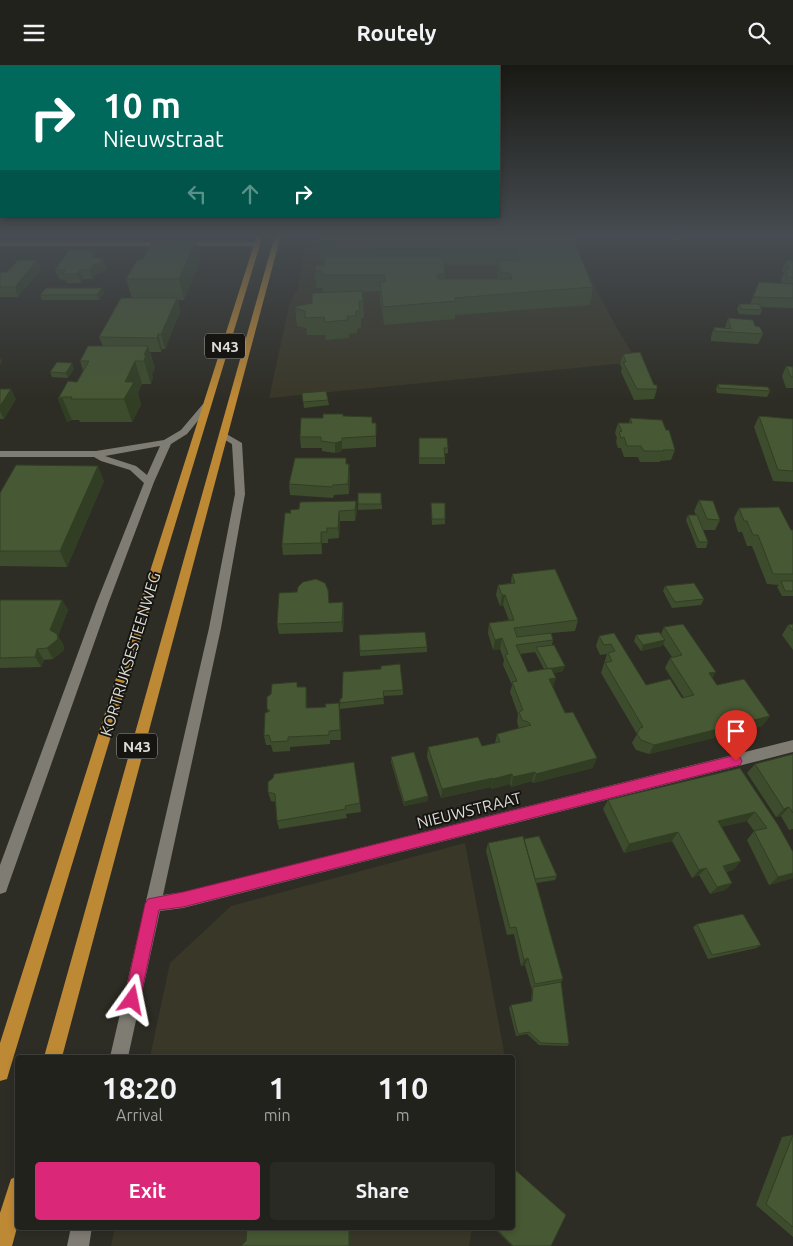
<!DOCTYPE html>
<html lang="en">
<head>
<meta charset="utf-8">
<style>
  :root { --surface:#22221c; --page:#2a2a25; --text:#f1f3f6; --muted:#a2a4a3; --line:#3f3f3b; --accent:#db2777 }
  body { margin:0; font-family:Ubuntu,sans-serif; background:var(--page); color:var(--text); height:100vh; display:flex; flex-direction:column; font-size:19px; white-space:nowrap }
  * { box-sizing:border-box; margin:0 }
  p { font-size:16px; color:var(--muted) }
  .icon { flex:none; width:28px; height:28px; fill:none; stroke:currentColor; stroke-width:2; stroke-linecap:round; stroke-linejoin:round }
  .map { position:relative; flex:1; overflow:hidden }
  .details { position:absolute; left:15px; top:990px; width:500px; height:175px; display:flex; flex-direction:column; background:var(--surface); border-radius:5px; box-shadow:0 2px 8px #0003,0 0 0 1px var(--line) }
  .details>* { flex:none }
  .hud { position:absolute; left:0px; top:0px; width:500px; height:152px; box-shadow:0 2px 8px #0003,0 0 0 1px var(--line); background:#00695c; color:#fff; overflow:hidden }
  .pin { position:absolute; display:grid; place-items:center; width:42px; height:42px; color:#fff; margin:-51px -21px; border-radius:50% 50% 50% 0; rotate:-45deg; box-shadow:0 0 5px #0007 }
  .pin .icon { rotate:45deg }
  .me { position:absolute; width:55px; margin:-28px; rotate:12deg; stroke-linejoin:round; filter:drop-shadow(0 0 4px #0008) }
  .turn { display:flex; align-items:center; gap:18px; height:105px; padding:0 20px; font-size:22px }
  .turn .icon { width:65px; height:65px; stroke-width:2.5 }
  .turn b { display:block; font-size:35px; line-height:42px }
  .lanes { display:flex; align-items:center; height:48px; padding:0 20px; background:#0003; justify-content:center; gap:25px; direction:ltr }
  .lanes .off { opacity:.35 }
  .eta { display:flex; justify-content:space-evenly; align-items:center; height:85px; text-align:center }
  .eta b { font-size:30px; font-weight:600; line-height:35px }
  .cta { display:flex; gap:10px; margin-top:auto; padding:10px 20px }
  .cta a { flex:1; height:58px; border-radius:5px; background:var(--accent); color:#fff; font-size:20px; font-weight:600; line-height:58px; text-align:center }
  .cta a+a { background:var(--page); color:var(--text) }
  header { display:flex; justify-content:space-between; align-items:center; height:65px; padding:0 20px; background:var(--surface); font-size:22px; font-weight:600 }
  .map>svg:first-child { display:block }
</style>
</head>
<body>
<header><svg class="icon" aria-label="menu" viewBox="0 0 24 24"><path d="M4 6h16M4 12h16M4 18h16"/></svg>Routely<svg class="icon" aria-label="search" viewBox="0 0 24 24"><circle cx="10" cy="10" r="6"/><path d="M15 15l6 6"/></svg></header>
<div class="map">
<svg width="793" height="1181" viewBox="0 0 793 1181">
  <rect width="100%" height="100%" fill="#2e2d25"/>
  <!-- built -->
  <path fill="#393728" d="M306,176H572L609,249L637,297L269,333L289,241L298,223Z
    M465,778L505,992H150L170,898L231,841Z
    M115,1163H472L469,1181H111Z"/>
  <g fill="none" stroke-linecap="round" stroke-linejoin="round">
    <!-- street -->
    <path fill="#7e7c73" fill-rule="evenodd" d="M0,177H257L260,179L257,181H0Z
      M206,338L210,341L187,369L171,379L154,417L108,539L8,821L6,827L0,829V800L96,539L144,418L130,405L101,396L94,392H0V386H96L164,375L181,365L203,339ZM160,381L147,410L136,401L105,391Z
      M223,367L242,378L245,429L221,563L163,830L183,827L793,675V687L183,843L160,846L128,992H110L209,563L235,429L232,379L220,372V368Z
      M71,1162H92L89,1181H67Z"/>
    <!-- primary -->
    <path fill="#be8935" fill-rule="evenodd" d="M257,170H263L9,1007L7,1014L0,1016V978Z
      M275,170H281L62,992H44Z
      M18,1111V1159L12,1181H0V1148L11,1114Z"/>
  </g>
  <!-- wall -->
  <path fill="#3d4c2d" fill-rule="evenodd" d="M149,170H161L160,172H150Z
    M572,170L593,222L590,240L455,250V254L384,260L380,234V226L363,227L364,253L361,254V263L357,264V268L349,269V273L326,275L325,270H307L306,263L297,261L295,243L312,238L343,227H323V223H316L315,206L324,200V193H321L320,176ZM444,200H498L497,214H445Z
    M663,170H713L711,174L684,171L677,176L670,175Z
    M91,185L92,187H95L96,193L104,194L107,204L103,207L97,208L93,214H83L81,218H67L65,215L59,214L55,205Z
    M37,195L41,204L18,232H0V207H7Z
    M200,195L184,235H178L180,247L165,284H162L161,287H150L155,303L152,309L153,312L151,319H142L138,328L141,340L132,357H80L79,355H72L67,357L58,334L77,317L83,305L80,296L103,281L99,272L132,233L126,214Z
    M786,195L793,196V243L761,242L762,245L760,250L739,249L737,244L739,239H750L759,217L783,219L781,214L784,208L782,205Z
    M102,223L104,228L99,235H42L40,230Z
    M728,253L755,261L763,269L758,279L711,276V272L714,262L725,263Z
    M623,289L654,320L657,324L654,334L634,335L621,307L622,303L620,299Z
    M786,301L793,302V323H786L782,311Z
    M74,304L68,313L52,312L50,307Z
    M718,319L770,326L767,332L717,328L716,324Z
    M0,324L16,334L4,354H0Z
    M302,328L328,335L329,340L304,343Z
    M343,349V351L372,358H376V382L342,384V386L335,388L322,386V383H301L300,372L323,353Z
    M759,351L793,354V417L773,416L754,362Z
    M630,353L675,385L671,395L660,396V397H640L638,392H624L621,383H618L616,377L617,373L615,368L618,358H629Z
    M419,379L448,383V388L445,389V399H419Z
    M346,399L350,409L349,429L334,430L333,433L290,430L289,419Z
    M104,416L67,502L0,501V428Z
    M358,428H381L382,444L358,445Z
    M699,435L720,455L715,465H703L708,477L706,483H697L686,455L688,450H696L694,446Z
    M356,436L357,446L355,456H340L339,473L328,474V478H322V489L283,490L282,479L291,448L299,444Z
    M431,438L445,454V459L432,460Z
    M739,443L791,465H793V531H782L777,522L779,520L767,519L752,481H747L742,467H738L734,453Z
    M512,509L578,555L575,566L551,568L553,575L552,580L563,606L554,608L553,623L593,703L533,718L532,716L511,722L510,719L491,724V722L441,733L427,692L428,682L482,681L495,678L497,669L519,664L517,657L518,649L510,627L512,620L503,600L504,595L500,584L493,585L488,568L489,558L509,555L503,540L500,541L496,530L498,520L511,518ZM535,587L544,604L528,607L520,589Z
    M665,521L704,534L701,540L672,543L663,526Z
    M0,535H62L68,545L58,571L63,579L64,585L53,594L44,595L41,602L0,603Z
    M343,537L344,548L343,567L279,569L277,559L330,538Z
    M793,559V585L782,570L788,560Z
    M664,562L712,613L717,620L770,651L762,661L649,689L636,685L632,678L637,669L601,608L607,589L600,590L596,581L599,571L614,568L646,620L682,633H684L665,603L670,593L672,592L663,579L662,581L641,586L634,576L636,570L661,569Z
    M359,570L427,582V587L360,591Z
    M381,604L403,625V630L383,631L384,639L340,644V638L342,633Z
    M298,622H306L307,632V643L340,648L341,675H330V679L290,682V686L273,687L271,680H266L264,671L268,647L267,644Z
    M793,689V764L789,765L781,751L776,752L747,708L755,699Z
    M391,692L428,731V736L404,741L391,697Z
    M740,703L793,787V813L769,820L747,775L754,766L747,756L721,762L741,796L733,805L726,807L732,818L725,825L710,829L699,810L692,813L672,776L624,788L603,744L608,735Z
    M268,727L360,738L361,747L346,749L347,753L279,764L277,756L276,737L271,736Z
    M524,774L557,811L555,815L536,818L563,914L561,917L569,979L567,981L539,980L527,969L516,971L509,943L511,940L531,937L532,925L525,900L521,901L514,869L507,870L486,786L488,778Z
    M697,859L761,880L756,883L708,894L693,862Z
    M793,1070V1172L756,1140L782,1072Z
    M493,1162H512L551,1181H512Z"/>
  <!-- shaded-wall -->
  <path fill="#323e24" d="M679,170H684V171L677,176Z
    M196,175L200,195L184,235L179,214Z
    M91,185L93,191L95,187L98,197L104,194L107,204L103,207L97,208L93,214L90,205L89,187Z
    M37,195L41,204L18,232L15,222Z
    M80,205L83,214L81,218L77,209Z
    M102,223L104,228L99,235L97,230Z
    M177,233L180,247L165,284L161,269Z
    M158,269L162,284L161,287L157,273Z
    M148,281L155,303L152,309L153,312L151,319L144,296V290Z
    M0,292L2,296L0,300Z
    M135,296L142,319L138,328L141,340L132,357L124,334L125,317Z
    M72,298L74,304L68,313L66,308Z
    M11,324L16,334L4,354L0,346V341Z
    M62,332L72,355L67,357L58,334Z
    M342,373V386L335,388V378Z
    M349,399L350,409L349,429L348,419Z
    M98,401L104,416L67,502L60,486Z
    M356,436L357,446L355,456V445Z
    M339,446L340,456L339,473L338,463Z
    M321,467L322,478V489L321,478Z
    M502,530H505L503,540L500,541Z
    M62,535L68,545L58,571L63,579L64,585L53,594L47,583L50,565Z
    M343,537L344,548L343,567L342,557Z
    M502,573L500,584L493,585L495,575Z
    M665,575L662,581L641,586L643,580Z
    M37,584L44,595L41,602L35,592Z
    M565,601L563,606L547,610L548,604Z
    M716,607L710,617L709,608Z
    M556,613L553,623L549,614Z
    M306,622L307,632L308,653L306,643Z
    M339,638L340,648L341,675L340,665Z
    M770,651L762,661L649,689L654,680Z
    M597,693L593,703L533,718L536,709Z
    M535,707L532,716L511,722L513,712Z
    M512,709L510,719L491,724L493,714Z
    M493,713L491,722L441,733L442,724Z
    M428,731V736L404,741V737Z
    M789,742L781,751L776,752L784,744Z
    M755,747L747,756L711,764L718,756Z
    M678,767L672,776L624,788L629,779Z
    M741,796L733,805L715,809L723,801Z
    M706,803L699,810L692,813L699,805Z
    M793,808V813L769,820L778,812Z
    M732,818L725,825L710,829L717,822Z
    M528,893L525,900L521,901L524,895Z
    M349,1162H351V1181H349Z"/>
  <!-- building -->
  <path fill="#475834" stroke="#323e24" d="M321,170H572L593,222L455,233L456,236L383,242L380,217H385V210H322V206H315L316,200H324V191H443L445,209H437L438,214H512L510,208H501L498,195H519L516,183L333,184L334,176H320Z
    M153,175H196L179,214H126L137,195H142Z
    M69,185H91L89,187H95L92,192L104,194L100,198L94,199L90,205H80L77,209H63L66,205H55Z
    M18,195H37L15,222H0V207H7Z
    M786,195L793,196V214L792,212H788L785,204H789Z
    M759,217L793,219V233L753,232Z
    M46,223H102L97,230H40Z
    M362,226L363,236H359L360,246H356V251H347L348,255L325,257L324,252L305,253V246L295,243L297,241L312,238V228Z
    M121,233H177L161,269H158L157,273L99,272Z
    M739,239H759L762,245L741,244Z
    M728,253L753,255L755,261L760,262L763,269L715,266L714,262L731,264Z
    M88,281H148L144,290H146L144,296H135L125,317H134L124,334H71L72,332H62L58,334L68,316L77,317L89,296H80Z
    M640,287L654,320H657V324H637L623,297H626L623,289Z
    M57,297L72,298L66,308L50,307Z
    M786,301L793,302V312H791Z
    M718,319L768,322L770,326L719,323Z
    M0,324H11L0,341Z
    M326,326L328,335L303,337L302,328Z
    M323,349H343V351L372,352V358H376V371L342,373V376L335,378L321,376V372H300L301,353H323Z
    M759,351L793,354V406L778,405Z
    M630,353L662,355L666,365H669L675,385H663L664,386H644L641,381H627L624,372L621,373L619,367L622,366L618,358H632Z
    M419,373H447L448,383H444L445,393H419Z
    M295,393H346V399H349L348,419L333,420L332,422L289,419Z
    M16,400L98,401L60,486H0V428Z
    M358,428H381V439H358Z
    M699,435L713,436L720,455L707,454Z
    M356,436L355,445L339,446L338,463H327V467H321V478L282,479L285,448H291L290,445L299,444L300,437Z
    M431,438H445V454H432Z
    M779,442L791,465H793V509H773L758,470H753L747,456H744L739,443Z
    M688,450H697L708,477H699Z
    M555,504L578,555L514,563L517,572L551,568L553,575L516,580L528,607L551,603L556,613L549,614L565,648L573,647L597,693L536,709L535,707L513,712L512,709L493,714V713L442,724L428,682L478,672L482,681L500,677L497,669L531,660L528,657L522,655L519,647L523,645L512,617L517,616L505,590L508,589L502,573L495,575L489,558L514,555L505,530H502L498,520L515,518L512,509Z
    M316,514L325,518L328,525L329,538L343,537L342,557L277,559L279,528L297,527L298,522L303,517Z
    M781,516H793V526H785Z
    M694,518L704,534L675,537L665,521Z
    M0,535H62L50,565L57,569L58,574L47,583L37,584L35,592L0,593Z
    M683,559L716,607L709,608L717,620L744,614L770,651L654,680L641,675L637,669L640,663L643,662L605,598L612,596L608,588L615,586L611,579L604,580L599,571L614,568L646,620L670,614L682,633L694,630L670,593L682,590L664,562Z
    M793,559V566L788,560Z
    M425,567L427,582L360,586L359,570Z
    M659,567L665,575L643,580L636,570Z
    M554,580L565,601L548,604L536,582Z
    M400,599L403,625L383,626L384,633L340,638V634L342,633L343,607L381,604V601Z
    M297,617V622H306V643L326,642L325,639L339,638L340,665L329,666V670L288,672V676L271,677L269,670L264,671L265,648L270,646L267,644V632L271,629L272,619Z
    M414,687L428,731L404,737L391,692Z
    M793,689V748L789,742L784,744L755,699Z
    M354,697L360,738L345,741L346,744L277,756L275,729L268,727V717L273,713L274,709Z
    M740,703L778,760L793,787V808L778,812L754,766L767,763L755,747L718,756L741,796L723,801L732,818L717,822L706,803L699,805L678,767L629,779L608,735Z
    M523,771L563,914L535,919L528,893L524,895L516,862L510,863L488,778Z
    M539,771L557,811L535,814L524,774Z
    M743,849L761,880L712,890L697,859Z
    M561,917L569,979L541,978L529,967L518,969L511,940L532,936L533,922Z
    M793,1070V1162L766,1139Z
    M512,1102L566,1150L551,1181H513L495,1162H512Z
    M247,1162H349V1181H241L246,1176Z"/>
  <!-- sky -->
  <linearGradient id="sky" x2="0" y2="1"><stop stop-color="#191914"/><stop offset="0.51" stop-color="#464c51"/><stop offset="1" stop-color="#464c51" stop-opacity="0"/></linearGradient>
  <rect width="793" height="335" fill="url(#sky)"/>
  <!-- route -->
  <path fill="#db2777" stroke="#8e194d" d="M736,690L740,692L742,696L740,700L736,701L183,842L159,845L140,935L137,941L132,943L126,941L124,935L145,839L148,834L183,827Z"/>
  <g text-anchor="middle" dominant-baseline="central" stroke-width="4" stroke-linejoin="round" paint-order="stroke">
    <!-- shield labels -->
    <g fill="#161511" stroke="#a1a09b" stroke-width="1">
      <rect x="205" y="268.5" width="40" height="25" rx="4"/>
      <rect x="117" y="668.5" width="40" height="25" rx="4"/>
    </g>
    <g font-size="15" font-weight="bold" fill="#dcdcd6">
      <text x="225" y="281">N43</text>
      <text x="137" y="681">N43</text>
    </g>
    <!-- street labels -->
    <g font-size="16" fill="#dcdcd6" stroke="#161511">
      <text transform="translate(130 589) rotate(-73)">KORTRIJKSESTEENWEG</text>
      <text transform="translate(469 745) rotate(-14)">NIEUWSTRAAT</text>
    </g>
  </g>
</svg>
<div class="pin" style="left:736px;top:696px;background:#d93025"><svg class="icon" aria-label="arrive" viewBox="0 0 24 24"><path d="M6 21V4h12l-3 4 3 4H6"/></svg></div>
<svg class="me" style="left:132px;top:935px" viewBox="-20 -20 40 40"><path d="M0-17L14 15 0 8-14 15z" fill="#db2777" stroke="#fff" stroke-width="4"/></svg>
<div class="hud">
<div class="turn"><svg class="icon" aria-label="right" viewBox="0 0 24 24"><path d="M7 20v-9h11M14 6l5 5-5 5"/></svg><div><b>10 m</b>Nieuwstraat</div></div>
<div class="lanes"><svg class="icon off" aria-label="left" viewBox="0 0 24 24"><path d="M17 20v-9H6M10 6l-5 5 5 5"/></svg><svg class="icon off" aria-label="ahead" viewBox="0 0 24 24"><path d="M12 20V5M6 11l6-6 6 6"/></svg><svg class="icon" aria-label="right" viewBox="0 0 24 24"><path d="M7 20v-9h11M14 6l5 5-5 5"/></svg></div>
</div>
<section class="details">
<div class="eta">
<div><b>18:20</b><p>Arrival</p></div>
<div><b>1</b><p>min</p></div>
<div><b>110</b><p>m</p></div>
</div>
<div class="cta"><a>Exit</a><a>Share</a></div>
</section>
</div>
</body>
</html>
